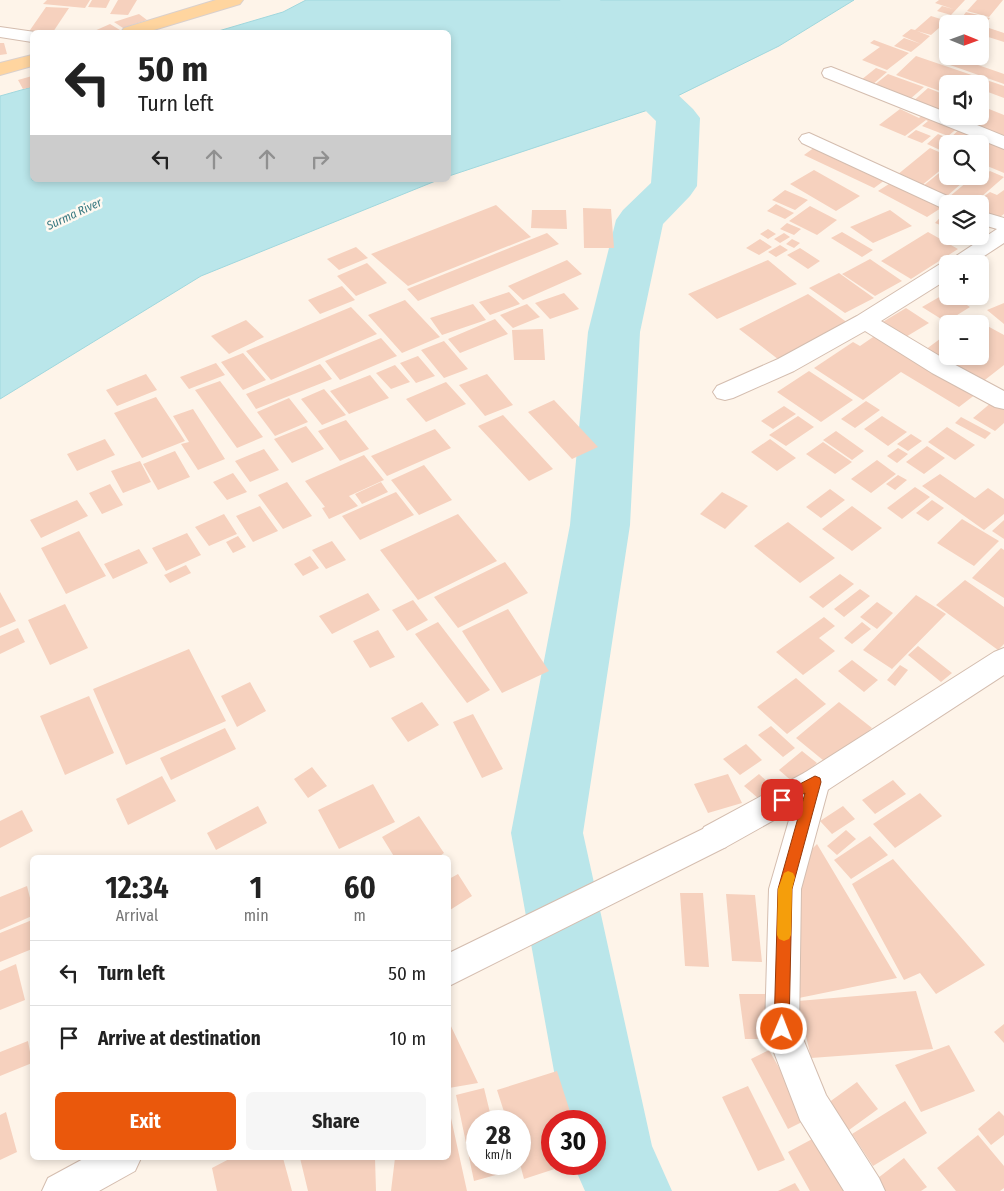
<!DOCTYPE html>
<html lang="en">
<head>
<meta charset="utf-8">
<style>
  :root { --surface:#fff; --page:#f6f6f6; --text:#222; --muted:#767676; --line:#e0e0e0; --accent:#ea580c }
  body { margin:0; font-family:"Fira Sans Condensed",sans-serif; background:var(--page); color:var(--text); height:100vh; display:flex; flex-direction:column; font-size:19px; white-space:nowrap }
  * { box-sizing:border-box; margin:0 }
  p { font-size:16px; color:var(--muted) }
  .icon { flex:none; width:28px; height:28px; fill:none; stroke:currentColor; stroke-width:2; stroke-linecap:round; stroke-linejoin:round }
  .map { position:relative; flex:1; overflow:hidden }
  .sheet { position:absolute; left:30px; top:855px; width:421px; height:305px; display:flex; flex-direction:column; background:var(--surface); border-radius:8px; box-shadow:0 2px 8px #0003 }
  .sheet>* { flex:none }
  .guide { position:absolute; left:30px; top:30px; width:421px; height:152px; border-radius:8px; box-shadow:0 2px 8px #0003; background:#fff; color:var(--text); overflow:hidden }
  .needle { width:32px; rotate:91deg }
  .controls { position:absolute; left:939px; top:15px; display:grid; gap:10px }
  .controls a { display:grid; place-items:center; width:50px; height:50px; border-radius:8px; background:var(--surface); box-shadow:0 2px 8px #0003; font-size:25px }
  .speed { position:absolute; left:466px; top:1110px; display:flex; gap:10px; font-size:25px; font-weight:700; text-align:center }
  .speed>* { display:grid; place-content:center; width:65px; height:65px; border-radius:50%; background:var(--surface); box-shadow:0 2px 8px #0003; line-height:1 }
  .speed small { font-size:12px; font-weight:400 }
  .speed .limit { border:8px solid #d22; background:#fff; color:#111 }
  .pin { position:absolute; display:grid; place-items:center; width:42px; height:42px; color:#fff; margin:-21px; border-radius:10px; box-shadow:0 2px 8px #0006 }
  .me { position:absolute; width:55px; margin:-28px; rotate:1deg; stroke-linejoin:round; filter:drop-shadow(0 0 4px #0008) }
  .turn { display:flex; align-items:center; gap:18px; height:105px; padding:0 25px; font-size:22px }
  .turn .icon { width:65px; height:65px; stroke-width:2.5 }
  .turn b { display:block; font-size:35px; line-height:42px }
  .lanes { display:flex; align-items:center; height:48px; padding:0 25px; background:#0003; justify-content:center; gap:25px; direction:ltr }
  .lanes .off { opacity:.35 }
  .eta { display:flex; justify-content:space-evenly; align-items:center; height:85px; text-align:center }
  .eta b { font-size:30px; font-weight:700; line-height:35px }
  .cta { display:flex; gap:10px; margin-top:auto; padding:10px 25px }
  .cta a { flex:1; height:58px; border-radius:8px; background:var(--accent); color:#fff; font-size:20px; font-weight:700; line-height:58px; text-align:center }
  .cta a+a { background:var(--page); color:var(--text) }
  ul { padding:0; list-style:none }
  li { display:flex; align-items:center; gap:15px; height:65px; padding:0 25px; border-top:1px solid var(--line) }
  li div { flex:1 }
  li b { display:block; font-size:19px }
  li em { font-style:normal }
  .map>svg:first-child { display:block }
</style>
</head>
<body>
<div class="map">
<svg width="1004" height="1191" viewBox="0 0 1004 1191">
  <rect width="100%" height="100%" fill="#fef4e9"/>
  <!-- water -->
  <path fill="#bae6ea" stroke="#a0d7dd" d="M306,0H854L779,46L651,109L449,176V32H215L283,12Z
    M32,87V180H438L201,276L0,399V96Z"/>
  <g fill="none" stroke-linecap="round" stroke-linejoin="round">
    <!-- river -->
    <path fill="#bae6ea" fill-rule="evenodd" d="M560,0H600L616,36L693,109L700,118L697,186L690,196L663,224L640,332L630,525L583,833L652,1146L672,1191H585L573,1164H595V1121H563L511,833L570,525L588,332L616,220L623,210L651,183L656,121L584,50L578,41Z"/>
  </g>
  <!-- building -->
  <path fill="#f6d1be" d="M47,0H90L85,8L43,4Z
    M92,0H110L106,8L88,7Z
    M118,0H137L128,15L110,14Z
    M939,0H965L951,15L937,11L942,6L953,9L935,3Z
    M977,0H1003L989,17L967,11Z
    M46,7L69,8L53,32L28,33Z
    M966,12L990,18L980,31V24L958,23Z
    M139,14L147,20L123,28L114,22Z
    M931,16L947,21L931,35L917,31L930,36L921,44L902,36L911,29L915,30Z
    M110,24L120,30L112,32H92Z
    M989,28L1004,33V42L982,35Z
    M904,38L921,44L911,52L894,46Z
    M874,40L909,53L887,70L862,60L880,47L870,43Z
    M0,43H4L7,54L0,55Z
    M916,56L1004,86V98L988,92L980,100V84H948V94L896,75Z
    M958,58L1004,74V84L950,65Z
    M876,68L887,72L872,85L861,80Z
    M888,74L924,87L909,100L873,86Z
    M32,76V87L23,89L18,80Z
    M928,88L948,96V116H976L967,125L910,104Z
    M900,109L919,118L925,113L959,127L948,136L922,126L928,121L926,120L905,136L879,125Z
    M989,109L1004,115V138L971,126Z
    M961,128L983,140L979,144H951L956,139L951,137Z
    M916,130L931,136L922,143L907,137Z
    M938,134L952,140L940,150L927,144Z
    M987,141L1004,148V173L980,163V147Z
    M815,147L885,180L874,188L804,155Z
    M930,148L948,156V164L921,186L897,175Z
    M948,166V176H970L947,196L923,186Z
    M814,170L860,196L836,211L790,184Z
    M981,170L987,173L990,171L1004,177L973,204H964L949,197L974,176H980Z
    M892,182L941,208L927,217L878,191Z
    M785,190L808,200L795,210L772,200Z
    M1004,190V214L997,219L980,210V204L976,202L990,192L997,195Z
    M776,204L794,213L785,219L767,211Z
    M496,205L531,237L408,286L371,254Z
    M810,206L837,220L817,235L789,221Z
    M583,208L611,209L614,248H584Z
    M948,209V228L935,223Z
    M532,210H566L567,229L531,228Z
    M890,210L912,226L873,243L850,227Z
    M787,223L801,229L794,235L780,229Z
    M768,229L776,234L768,239L760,234Z
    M842,232L873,250L862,257L831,238Z
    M928,232L958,249L911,279L881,261Z
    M547,233L559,244L418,301L407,289Z
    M784,233L790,237L780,243L774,239Z
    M945,236H958L965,240L959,244Z
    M760,239L772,247L759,255L746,248Z
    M792,239L800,243L794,248L786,244Z
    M780,245L788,250L776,257L768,252Z
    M356,247L368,258L339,270L327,259Z
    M800,248L820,261L808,269L787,255Z
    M870,259L902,281L875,296L842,274Z
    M567,260L582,274L523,300L508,286Z
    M768,260L797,284L717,319L688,294Z
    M367,263L387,283L356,296L337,276Z
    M839,273L874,298L845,313L809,288Z
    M342,286L355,300L320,314L308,300Z
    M509,292L520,304L490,315L479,302Z
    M948,292V296H953L970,307L946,322L922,307Z
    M564,293L579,309L550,319L535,303Z
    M808,294L852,326L783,363L739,329Z
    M405,300L440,337L402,353L368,315Z
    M1004,303V324L987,310Z
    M473,304L486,320L442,335L430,318Z
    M527,304L540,317L513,328L500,315Z
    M351,307L377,334L271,380L246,351Z
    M906,308L929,323L904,338L881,323Z
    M969,316L1004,335V365L981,383L925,350L948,333V356H980V324H959Z
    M495,319L508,334L460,353L448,339Z
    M246,320L264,337L229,354L211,336Z
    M543,329L545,360H514L512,330Z
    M876,335L976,394L959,407L901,372L863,400L814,368L853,342L860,346Z
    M381,338L397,356L340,380L325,361Z
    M444,341L468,369L444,378L421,350Z
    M243,353L266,380L243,390L221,362Z
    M418,356L435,376L416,383L400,363Z
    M216,363L225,375L189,389L180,377Z
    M320,364L332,379L256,409L246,394Z
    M395,365L410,382L391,389L376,373Z
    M809,371L853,400L821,422L777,392Z
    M146,374L157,390L117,406L106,390Z
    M487,374L513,405L485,416L459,385Z
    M370,375L389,398L349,414L330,391Z
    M220,381L263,437L237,448L195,390Z
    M446,382L466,404L426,422L406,399Z
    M324,389L346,415L322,425L301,399Z
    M156,397L185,441L142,458L114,413Z
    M289,398L308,422L275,436L257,412Z
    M554,400L598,447L572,459L528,412Z
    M866,401L880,410L855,428L841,419Z
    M992,402L1004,409V423L995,431L973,418Z
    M784,406L796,414L773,429L761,421Z
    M193,409L225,459L198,470L181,444L189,442L173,416Z
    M503,415L553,469L529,481L478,426Z
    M798,416L814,427L786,446L769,435Z
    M882,416L907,432L888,446L864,429Z
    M961,417L991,433L985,439L955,423Z
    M346,420L369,449L340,461L318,431Z
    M306,426L324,449L292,463L274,439Z
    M947,427L975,445L955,460L928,442Z
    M435,429L451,448L387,476L371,456Z
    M836,431L864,451L852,460L823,440Z
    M911,434L922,441L908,451L897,444Z
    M105,439L115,455L77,471L67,454Z
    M770,439L796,458L777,471L751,452Z
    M823,442L852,462L835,474L806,454Z
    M927,446L945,458L924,474L906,462Z
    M898,448L908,454L897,463L887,456Z
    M264,449L279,470L250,482L235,461Z
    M175,451L190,477L158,490L143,464Z
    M364,455L384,480L349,496L358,506L329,519L322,508L325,507L305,481Z
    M877,460L896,474L871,493L851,479Z
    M140,461L151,482L123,493L111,471Z
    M424,465L452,500L419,515L391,480Z
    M233,473L247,492L227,500L213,482Z
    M940,474L975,498L988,488L1004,499V514L984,530L922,486Z
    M898,475L907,480L895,490L886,484Z
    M287,482L312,516L283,529L258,495Z
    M381,482L388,492L362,504L355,494Z
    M110,484L123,505L102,514L89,493Z
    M915,487L930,497L902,519L887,508Z
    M830,489L845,500L821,518L806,507Z
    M396,492L414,515L360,540L342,516Z
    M722,492L748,506L725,529L700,514Z
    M77,500L88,516L41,538L30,520Z
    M932,500L944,508L928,521L916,513Z
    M260,506L278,531L253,542L236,516Z
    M852,506L882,528L852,551L822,529Z
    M224,514L237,534L209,546L195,527Z
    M458,514L497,561L418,600L380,550Z
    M962,519L999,541L974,566L937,543Z
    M1004,520V539L992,531Z
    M788,522L835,558L800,583L754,546Z
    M79,531L106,576L66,594L41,548Z
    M187,533L201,555L166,571L152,548Z
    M238,536L246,547L233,553L226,542Z
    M332,541L346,560L326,569L312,550Z
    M1001,548L1004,550V598L972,578Z
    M139,549L148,563L113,579L104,564Z
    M310,556L319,568L303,576L294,564Z
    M505,562L528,593L458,628L434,597Z
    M186,565L191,573L170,583L164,575Z
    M840,574L854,584L823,608L809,597Z
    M965,580L1004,607V644L998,650L936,605Z
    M860,589L870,596L844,617L834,609Z
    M0,592L16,621L0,628Z
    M368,593L380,610L332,634L319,616Z
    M916,595L946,614L892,669L863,650Z
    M413,600L428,620L407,631L392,610Z
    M877,602L893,613L877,629L860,617Z
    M65,604L88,648L50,665L28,620Z
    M508,609L549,671L502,693L462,631Z
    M824,617L835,626L819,638L835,651L803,675L776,652Z
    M438,622L490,690L467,703L415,634Z
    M862,622L871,629L852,644L844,638Z
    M18,628L25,642L0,654V636Z
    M378,630L395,657L370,668L353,641Z
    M918,646L952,673L941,682L908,655Z
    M189,649L226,721L126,765L93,689Z
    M852,660L878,680L864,692L838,671Z
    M900,665L908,670L895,686L887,680Z
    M796,678L826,704L787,734L757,707Z
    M250,682L266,711L237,727L221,696Z
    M89,696L114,753L65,775L40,716Z
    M422,702L439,725L408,742L391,718Z
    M839,702L872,728L829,765L796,738Z
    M473,714L503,769L482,778L453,722Z
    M771,726L795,748L783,757L758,735Z
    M225,728L236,749L171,780L160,758Z
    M746,744L762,760L740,775L723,759Z
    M802,751L817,763L794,783L779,770Z
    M312,767L327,786L308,798L294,779Z
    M728,774L742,803L708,813L694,784Z
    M759,774L773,787L759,799L744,786Z
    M162,776L176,801L128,825L116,799Z
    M893,780L906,794L875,814L862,800Z
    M373,784L395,822L339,849L318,810Z
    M920,793L942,816L895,848L873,824Z
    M258,806L267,823L216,850L207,833Z
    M843,806L855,819L832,834L820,821Z
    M22,810L33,831L0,848V821Z
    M419,816L444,853L437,858H395L382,837Z
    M846,830L856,839L837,855L827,846Z
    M870,836L888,855L851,879L834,860Z
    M817,844L897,978L789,1000L795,866Z
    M893,859L985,965L936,994L920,973L904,980L852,884Z
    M458,874L472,896L450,910L449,879Z
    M27,886L32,906V916L0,930V897Z
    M680,893H703L709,967L685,966Z
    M726,894L755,895L762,962L732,961Z
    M32,920V949L0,962V933Z
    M16,964L25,1000L0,1010V971Z
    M916,991L933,1049L811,1058L798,1001Z
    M739,994H765L772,1039H745Z
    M449,1022L478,1083L449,1088Z
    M1004,1024V1043L994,1032Z
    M28,1041L32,1063L0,1076V1052Z
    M949,1045L975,1091L921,1112L895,1065Z
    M769,1050L808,1119L788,1129L751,1059Z
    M557,1071L573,1121H552V1164H570L524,1179L520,1164V1121H507L497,1090Z
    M857,1082L878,1109L849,1130L828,1103Z
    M748,1086L785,1160L758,1171L722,1097Z
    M484,1088L492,1121H478V1164H501L503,1173L474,1181L456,1095Z
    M905,1101L927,1133L873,1166L852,1134Z
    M449,1109L467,1191H391L395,1158H449Z
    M999,1111L1004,1116V1135L991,1145L978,1129Z
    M6,1112L17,1152L0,1160V1115Z
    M978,1135L1004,1166V1188L1000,1191H956L937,1168Z
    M816,1137L847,1191H810L788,1152Z
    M231,1158H283L292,1191H217L212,1168Z
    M300,1158H375L376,1191H308Z
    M904,1158L927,1187L921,1191H882L874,1181Z
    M795,1183L800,1191H778Z"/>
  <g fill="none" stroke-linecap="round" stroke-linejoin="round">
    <defs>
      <path id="minor" d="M0,27L35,32H32V42L0,37Z
        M831,67L948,113V116H955L1004,136V149L824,77L822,73L824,69Z
        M809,133L956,200L959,204H948V210L942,208L802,143L799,139L802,135Z
        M980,211L1004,218V243L972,264H948V279L881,321L948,361L1004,391V409L995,407L932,373L865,331L794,371L733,398L725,400L717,398L713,392L717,386L778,359L857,316L940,264L947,262L997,229L980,224Z
        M815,769L826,773L830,782L801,889L799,1029L826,1095L879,1178L885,1191H844L800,1120L765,1029L769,889L800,782L804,773Z
        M715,823L726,827L731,837L726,847L449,986V953Z
        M85,1158H141L135,1171L99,1191H42L48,1178Z"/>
      <path id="tertiary" d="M1004,648V675L826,791L726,847L715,851L704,847L699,837L704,827L804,773L994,652Z"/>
      <path id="primary" d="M216,0H243L240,4L147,32H121L124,28Z
        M32,55V66L0,75V63Z"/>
    </defs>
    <!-- minor casing -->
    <use href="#minor" stroke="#d4bdaf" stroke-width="2"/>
    <!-- tertiary casing -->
    <use href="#tertiary" stroke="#d4bdaf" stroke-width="2"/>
    <!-- primary casing -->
    <use href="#primary" stroke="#dad0cc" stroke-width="2"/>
    <!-- minor -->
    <use href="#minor" fill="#fff" fill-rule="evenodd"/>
    <!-- tertiary -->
    <use href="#tertiary" fill="#fff" fill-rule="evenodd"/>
    <!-- primary -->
    <use href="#primary" fill="#ffd59f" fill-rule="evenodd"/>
  </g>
  <!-- route -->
  <path fill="#ea580c" stroke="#983908" d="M815,776L820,778L821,782L792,889L789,1029L787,1034L782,1036L777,1034L774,1029L778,889L805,793L782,806L777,804L775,800L777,796Z"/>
  <!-- slow -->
  <path fill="#f59e0b" d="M788,871L793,873L795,877L792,889L791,935L789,939L784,941L779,939L777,935L778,889L784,873Z"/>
  <g text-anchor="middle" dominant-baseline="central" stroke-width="5" stroke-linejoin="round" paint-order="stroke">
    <!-- far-water labels -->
    <g font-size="12" font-style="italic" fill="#3a7a82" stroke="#fff9f1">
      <text transform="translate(74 214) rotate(-25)">Surma River</text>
    </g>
  </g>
</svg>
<div class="controls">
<a><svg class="needle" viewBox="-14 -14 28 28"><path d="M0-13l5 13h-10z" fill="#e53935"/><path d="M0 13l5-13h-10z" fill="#767676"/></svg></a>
<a><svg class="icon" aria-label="sound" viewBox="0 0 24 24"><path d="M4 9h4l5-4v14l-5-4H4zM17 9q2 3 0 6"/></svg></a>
<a><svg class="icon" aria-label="search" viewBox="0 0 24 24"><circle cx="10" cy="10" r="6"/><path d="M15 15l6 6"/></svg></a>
<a><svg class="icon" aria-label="layers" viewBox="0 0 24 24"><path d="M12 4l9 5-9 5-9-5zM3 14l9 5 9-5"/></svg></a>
<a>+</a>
<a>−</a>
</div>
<div class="speed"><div>28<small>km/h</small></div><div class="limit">30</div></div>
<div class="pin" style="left:782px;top:800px;background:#d93025"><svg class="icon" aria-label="arrive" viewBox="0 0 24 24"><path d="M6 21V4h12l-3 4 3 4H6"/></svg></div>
<svg class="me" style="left:782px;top:1029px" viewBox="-20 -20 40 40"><circle r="17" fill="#ea580c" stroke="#fff" stroke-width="3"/><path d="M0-11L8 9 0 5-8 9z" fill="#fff"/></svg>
<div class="guide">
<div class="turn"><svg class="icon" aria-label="left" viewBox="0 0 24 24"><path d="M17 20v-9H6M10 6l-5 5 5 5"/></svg><div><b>50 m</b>Turn left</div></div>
<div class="lanes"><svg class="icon" aria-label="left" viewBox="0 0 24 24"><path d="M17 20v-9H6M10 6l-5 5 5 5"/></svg><svg class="icon off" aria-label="ahead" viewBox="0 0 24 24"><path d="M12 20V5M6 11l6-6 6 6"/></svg><svg class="icon off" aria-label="ahead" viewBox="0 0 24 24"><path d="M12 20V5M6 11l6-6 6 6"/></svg><svg class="icon off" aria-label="right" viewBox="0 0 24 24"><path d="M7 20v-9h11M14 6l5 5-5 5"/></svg></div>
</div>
<section class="sheet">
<div class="eta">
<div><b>12:34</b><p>Arrival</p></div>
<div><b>1</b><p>min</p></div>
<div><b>60</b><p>m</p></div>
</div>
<ul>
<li><svg class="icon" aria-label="left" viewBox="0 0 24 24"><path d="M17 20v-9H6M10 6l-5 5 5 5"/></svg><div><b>Turn left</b></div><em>50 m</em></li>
<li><svg class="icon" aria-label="arrive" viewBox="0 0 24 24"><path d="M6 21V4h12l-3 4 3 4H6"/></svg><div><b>Arrive at destination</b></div><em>10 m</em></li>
</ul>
<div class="cta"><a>Exit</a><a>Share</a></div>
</section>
</div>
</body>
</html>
